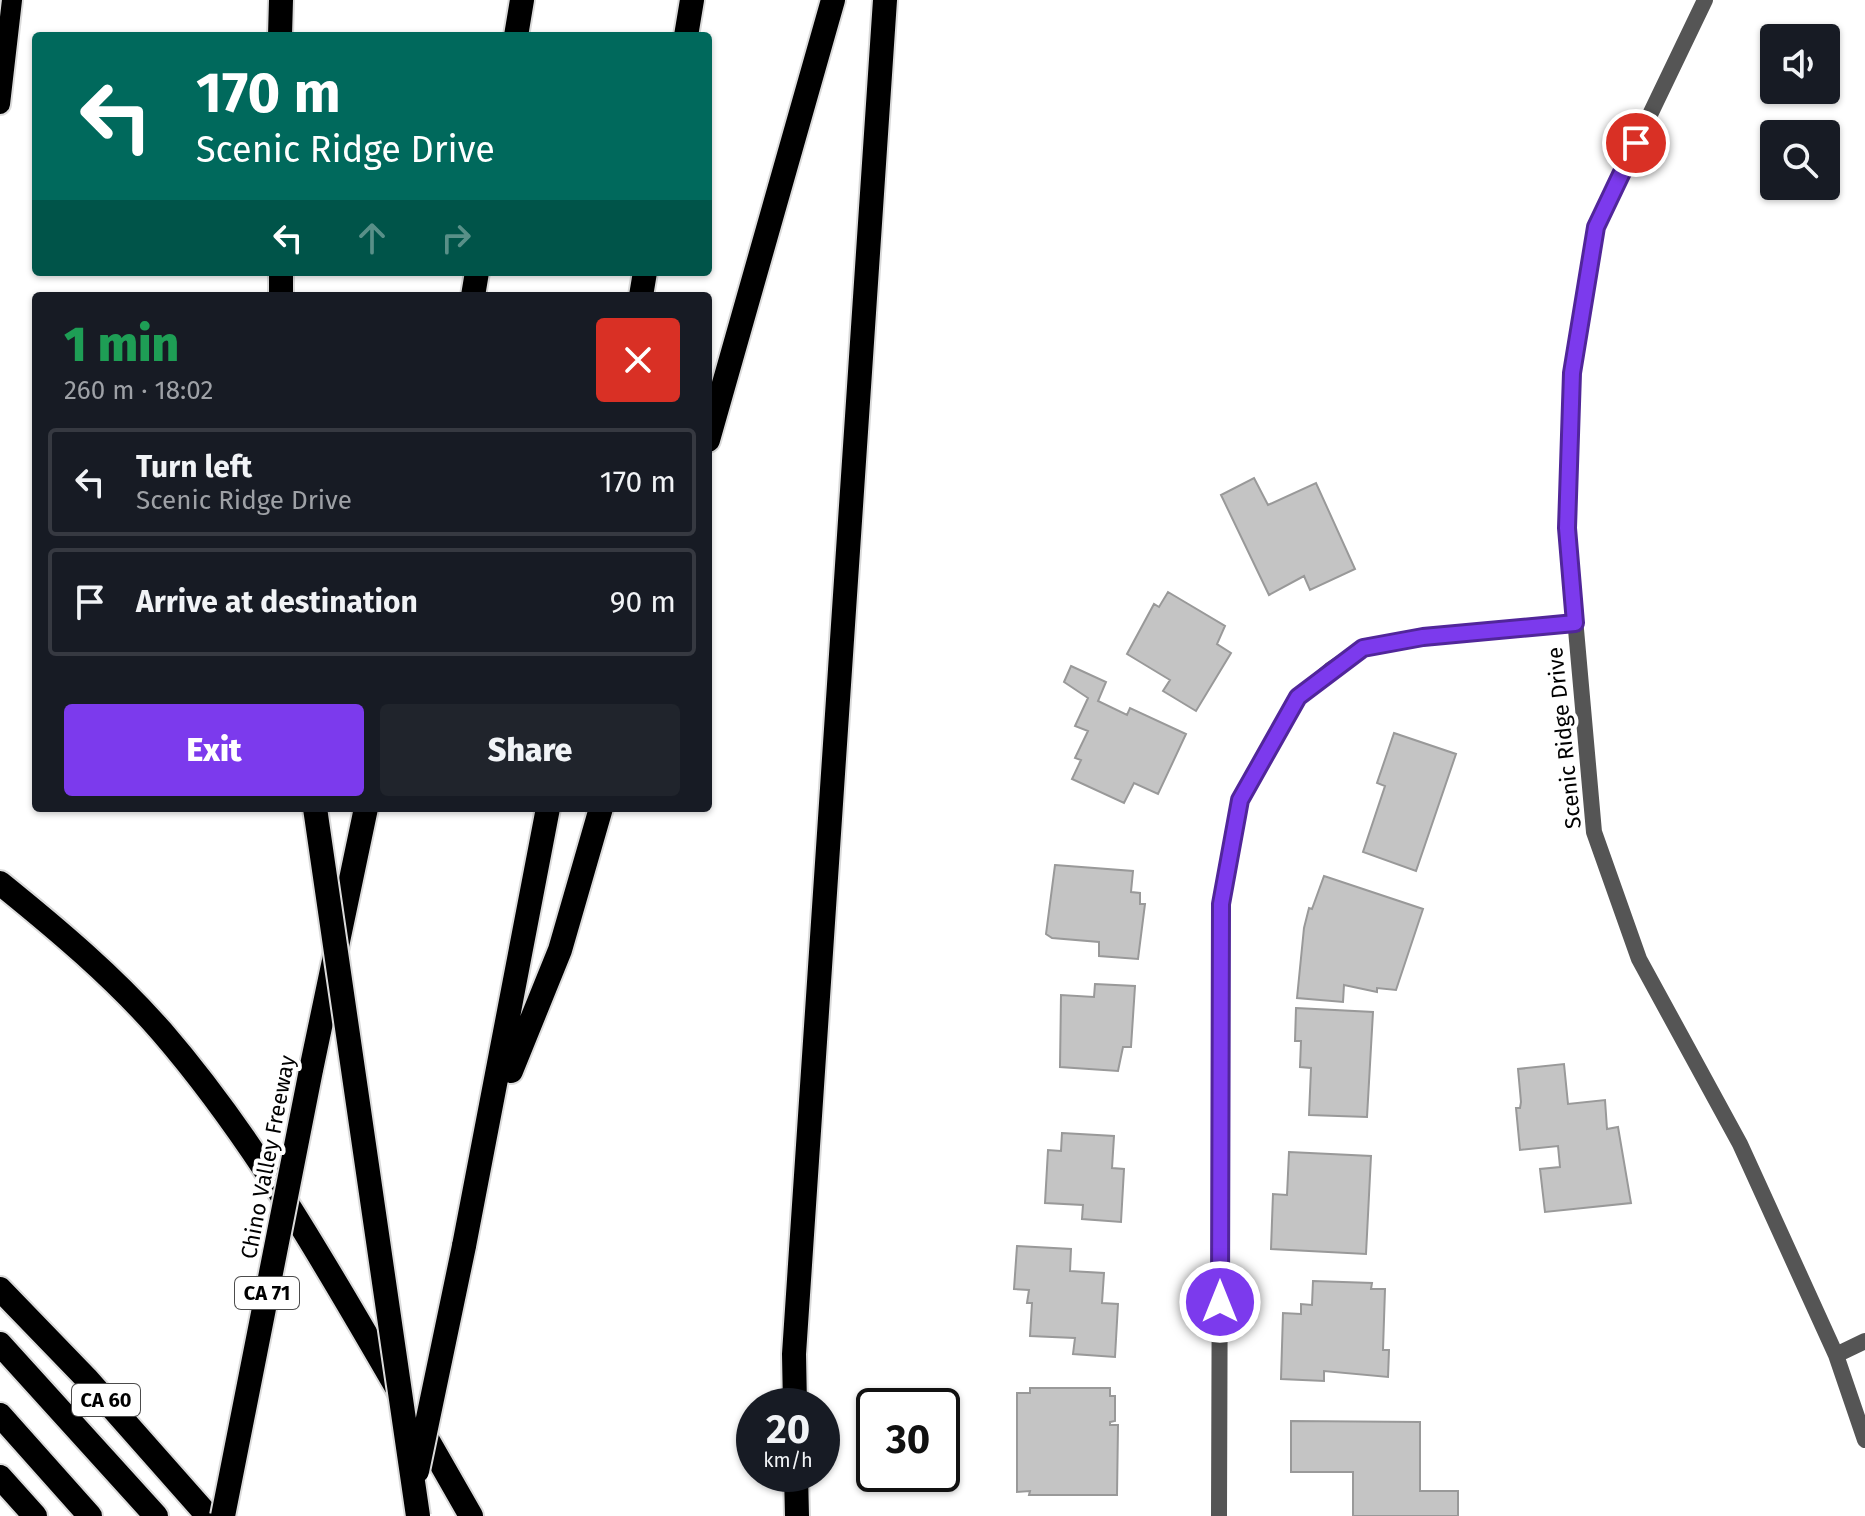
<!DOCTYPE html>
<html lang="en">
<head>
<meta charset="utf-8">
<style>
  :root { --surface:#171b24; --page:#20242c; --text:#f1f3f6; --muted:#9ea1a6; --line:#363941; --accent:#7c3aed }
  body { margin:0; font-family:"Fira Sans",sans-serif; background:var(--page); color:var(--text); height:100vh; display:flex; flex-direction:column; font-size:30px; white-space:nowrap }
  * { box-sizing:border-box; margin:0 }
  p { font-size:26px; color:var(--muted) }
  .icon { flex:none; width:44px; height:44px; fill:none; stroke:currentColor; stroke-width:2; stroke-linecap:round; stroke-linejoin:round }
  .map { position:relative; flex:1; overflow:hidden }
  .panel { position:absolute; left:32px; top:292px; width:680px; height:520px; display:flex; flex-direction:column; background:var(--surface); border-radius:8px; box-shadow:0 2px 6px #0004 }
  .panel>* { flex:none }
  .hud { position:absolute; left:32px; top:32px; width:680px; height:244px; border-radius:8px; box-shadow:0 2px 6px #0004; background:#00695c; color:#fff; overflow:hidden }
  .buttons { position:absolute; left:1760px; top:24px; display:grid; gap:16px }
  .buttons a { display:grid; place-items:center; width:80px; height:80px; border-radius:8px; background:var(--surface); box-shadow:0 2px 6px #0004; font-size:40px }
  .speed { position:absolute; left:736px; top:1388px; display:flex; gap:16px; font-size:40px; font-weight:700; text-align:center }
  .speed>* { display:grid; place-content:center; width:104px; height:104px; border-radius:50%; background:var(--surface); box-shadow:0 2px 6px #0004; line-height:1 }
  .speed small { font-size:20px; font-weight:400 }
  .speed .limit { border:4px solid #111; border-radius:12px; background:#fff; color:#111 }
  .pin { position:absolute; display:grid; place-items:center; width:68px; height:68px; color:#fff; margin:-34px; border:4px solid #fff; border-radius:50%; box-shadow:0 2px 8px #0007 }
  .me { position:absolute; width:88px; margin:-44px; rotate:0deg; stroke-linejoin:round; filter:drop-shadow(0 0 6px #0008) }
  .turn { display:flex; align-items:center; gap:28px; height:168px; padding:0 32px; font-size:36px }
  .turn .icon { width:104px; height:104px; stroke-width:2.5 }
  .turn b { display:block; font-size:56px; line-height:68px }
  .lanes { display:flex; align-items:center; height:76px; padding:0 32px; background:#0003; justify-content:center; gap:40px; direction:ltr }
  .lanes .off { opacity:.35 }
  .round { display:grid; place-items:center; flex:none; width:84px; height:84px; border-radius:8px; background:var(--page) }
  .overview { display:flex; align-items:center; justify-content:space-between; height:136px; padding:0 32px }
  h1 { font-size:48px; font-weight:800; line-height:60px; color:#1e9e55 }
  .primary-button { display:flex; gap:16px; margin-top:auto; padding:16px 32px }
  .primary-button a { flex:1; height:92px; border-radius:8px; background:var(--accent); color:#fff; font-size:32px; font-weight:800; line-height:92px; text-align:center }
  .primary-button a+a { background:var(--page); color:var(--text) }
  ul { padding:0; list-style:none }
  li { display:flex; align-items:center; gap:24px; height:108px; margin:0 16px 12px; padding:0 16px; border:4px solid var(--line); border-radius:8px }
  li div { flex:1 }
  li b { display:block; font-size:30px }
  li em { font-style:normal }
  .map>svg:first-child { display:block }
</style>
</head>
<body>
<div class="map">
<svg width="1865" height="1516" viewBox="0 0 1865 1516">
  <rect width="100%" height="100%" fill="#fff"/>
  <!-- building -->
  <path fill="#c4c4c4" stroke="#999" stroke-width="2" d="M1254,478L1268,505L1316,483L1355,569L1310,590L1304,576L1269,595L1221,495Z
    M1168,592L1225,626L1217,644L1231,653L1196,711L1163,691L1170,680L1127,654L1154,604L1159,607Z
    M1071,666L1106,682L1098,701L1127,715L1130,708L1186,734L1158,794L1134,783L1124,803L1072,779L1081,760L1075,758L1088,731L1075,726L1088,698L1064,682Z
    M1394,733L1456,754L1416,871L1363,852L1385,786L1377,783Z
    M1055,865L1133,871L1131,892L1140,893V904H1145L1138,959L1099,956V942L1052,938L1046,934Z
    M1324,876L1423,909L1396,990L1377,988V992L1344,985L1343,1002L1297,998L1304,928L1309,908L1312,909Z
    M1095,984L1135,986L1131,1047H1123L1118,1071L1060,1067L1061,995L1094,997Z
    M1296,1008L1373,1012L1367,1117L1309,1115L1311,1068L1300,1067L1301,1041H1295Z
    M1564,1064L1568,1104L1605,1100L1607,1129L1618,1127L1631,1203L1545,1212L1540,1169L1560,1167L1558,1146L1520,1150L1516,1108H1520L1521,1102L1518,1069Z
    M1062,1133L1114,1136L1112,1168L1124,1169L1121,1222L1082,1219L1083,1205L1045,1203L1048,1150L1061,1151Z
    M1289,1152L1371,1156L1366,1254L1271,1249L1273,1194L1287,1195Z
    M1017,1246L1071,1249L1070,1271L1104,1273L1102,1303L1118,1304L1115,1357L1073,1354L1075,1338L1030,1336L1032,1303H1027L1029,1290L1014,1289Z
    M1313,1281L1372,1283L1371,1289H1385L1383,1350H1389L1388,1377L1324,1371V1381L1281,1379L1283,1313L1301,1314V1304L1312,1305Z
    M1030,1388H1110V1396H1115V1421L1110,1422V1425H1118L1117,1495H1029L1030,1491L1017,1492V1393H1030Z
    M1291,1421L1420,1422V1491H1458V1516H1353V1472H1291Z"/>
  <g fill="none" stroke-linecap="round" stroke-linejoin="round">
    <defs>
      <path id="primary" d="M0,104L12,0"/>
      <path id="motorway" d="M280,36L281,0
        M516,36L522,0
        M686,36L692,0
        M281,272V296
        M473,296L477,272
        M641,296L645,272
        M708,440L833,0
        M0,883C57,929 114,977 162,1032C256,1141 328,1269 400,1393
        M311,1070L366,808
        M511,1071L560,950L601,808
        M464,1246L548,808
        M0,1289L86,1378L208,1516
        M0,1344L156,1516
        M795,1406L794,1354L885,0
        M0,1415L90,1516
        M419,1425L471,1516
        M796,1474L797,1516
        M0,1477L35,1516"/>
    </defs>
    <!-- primary casing -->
    <use href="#primary" stroke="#dbdbdb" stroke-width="24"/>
    <!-- motorway casing -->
    <use href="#motorway" stroke="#dbdbdb" stroke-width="28"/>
    <!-- minor -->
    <path stroke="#555" stroke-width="16" d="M1705,0L1596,227L1572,373L1567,528L1594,832L1639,959L1740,1144L1836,1355L1865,1440
      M1836,1355L1865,1341
      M1219,1516L1221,904L1240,800L1298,697L1330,670L1363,648L1423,637L1575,623"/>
    <!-- primary -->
    <use href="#primary" stroke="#000" stroke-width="20"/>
    <!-- motorway -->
    <use href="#motorway" stroke="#000" stroke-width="24"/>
    <defs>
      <path id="motorway-bridge" d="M315,808L418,1516
        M417,1471L464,1246
        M223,1516L311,1070"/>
    </defs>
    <!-- motorway-bridge casing -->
    <use href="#motorway-bridge" stroke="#dbdbdb" stroke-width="28" stroke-linecap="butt"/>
    <!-- motorway-bridge -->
    <use href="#motorway-bridge" stroke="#000" stroke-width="24"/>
  </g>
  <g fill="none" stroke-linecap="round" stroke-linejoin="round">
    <defs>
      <path id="route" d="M1220,1302L1221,904L1240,800L1298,697L1363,648L1423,637L1575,623L1567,528L1572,373L1596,227L1636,143"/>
    </defs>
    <!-- route casing -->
    <use href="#route" stroke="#51269a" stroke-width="20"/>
    <!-- route -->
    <use href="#route" stroke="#7c3aed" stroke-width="14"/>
  </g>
  <g text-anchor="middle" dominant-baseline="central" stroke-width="8" stroke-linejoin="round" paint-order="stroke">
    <!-- shield labels -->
    <g fill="#fff" stroke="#4c4c4c" stroke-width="2">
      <rect x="235" y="1277" width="64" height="32" rx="6"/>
      <rect x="72" y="1384" width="68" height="32" rx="6"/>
    </g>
    <g font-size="20" font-weight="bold" fill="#000">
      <text x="267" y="1293">CA 71</text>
      <text x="106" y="1400">CA 60</text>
    </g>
    <!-- street labels -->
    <g font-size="22" fill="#000" stroke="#fff">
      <text transform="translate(1564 738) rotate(-96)">Scenic Ridge Drive</text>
      <text transform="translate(268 1157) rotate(-79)">Chino Valley Freeway</text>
    </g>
  </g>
</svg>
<div class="buttons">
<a><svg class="icon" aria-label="sound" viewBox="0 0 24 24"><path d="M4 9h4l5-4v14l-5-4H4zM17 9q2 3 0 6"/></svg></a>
<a><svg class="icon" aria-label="search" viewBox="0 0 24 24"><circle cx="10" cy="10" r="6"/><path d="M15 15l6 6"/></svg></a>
</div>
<div class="speed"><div>20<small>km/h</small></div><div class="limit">30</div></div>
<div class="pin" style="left:1636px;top:143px;background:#d93025"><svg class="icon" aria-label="arrive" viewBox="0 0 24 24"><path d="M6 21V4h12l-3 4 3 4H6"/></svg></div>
<svg class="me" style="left:1220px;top:1302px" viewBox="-20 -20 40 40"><circle r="17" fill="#7c3aed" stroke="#fff" stroke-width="3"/><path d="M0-11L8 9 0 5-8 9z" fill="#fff"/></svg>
<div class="hud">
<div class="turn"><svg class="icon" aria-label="left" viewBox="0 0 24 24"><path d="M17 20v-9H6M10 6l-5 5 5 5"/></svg><div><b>170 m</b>Scenic Ridge Drive</div></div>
<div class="lanes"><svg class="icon" aria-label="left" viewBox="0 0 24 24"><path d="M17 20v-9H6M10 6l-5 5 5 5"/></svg><svg class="icon off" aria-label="ahead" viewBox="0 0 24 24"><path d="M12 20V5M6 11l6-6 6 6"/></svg><svg class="icon off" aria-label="right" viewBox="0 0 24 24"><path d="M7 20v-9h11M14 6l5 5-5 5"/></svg></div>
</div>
<section class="panel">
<div class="overview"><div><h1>1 min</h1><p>260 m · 18:02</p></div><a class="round" style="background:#d93025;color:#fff"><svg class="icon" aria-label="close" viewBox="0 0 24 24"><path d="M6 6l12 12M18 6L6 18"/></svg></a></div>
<ul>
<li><svg class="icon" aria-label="left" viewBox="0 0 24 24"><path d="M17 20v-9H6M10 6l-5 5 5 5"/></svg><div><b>Turn left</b><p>Scenic Ridge Drive</p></div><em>170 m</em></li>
<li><svg class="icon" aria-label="arrive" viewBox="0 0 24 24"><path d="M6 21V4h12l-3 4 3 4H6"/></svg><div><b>Arrive at destination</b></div><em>90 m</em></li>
</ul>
<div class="primary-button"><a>Exit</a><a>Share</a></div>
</section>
</div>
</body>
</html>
